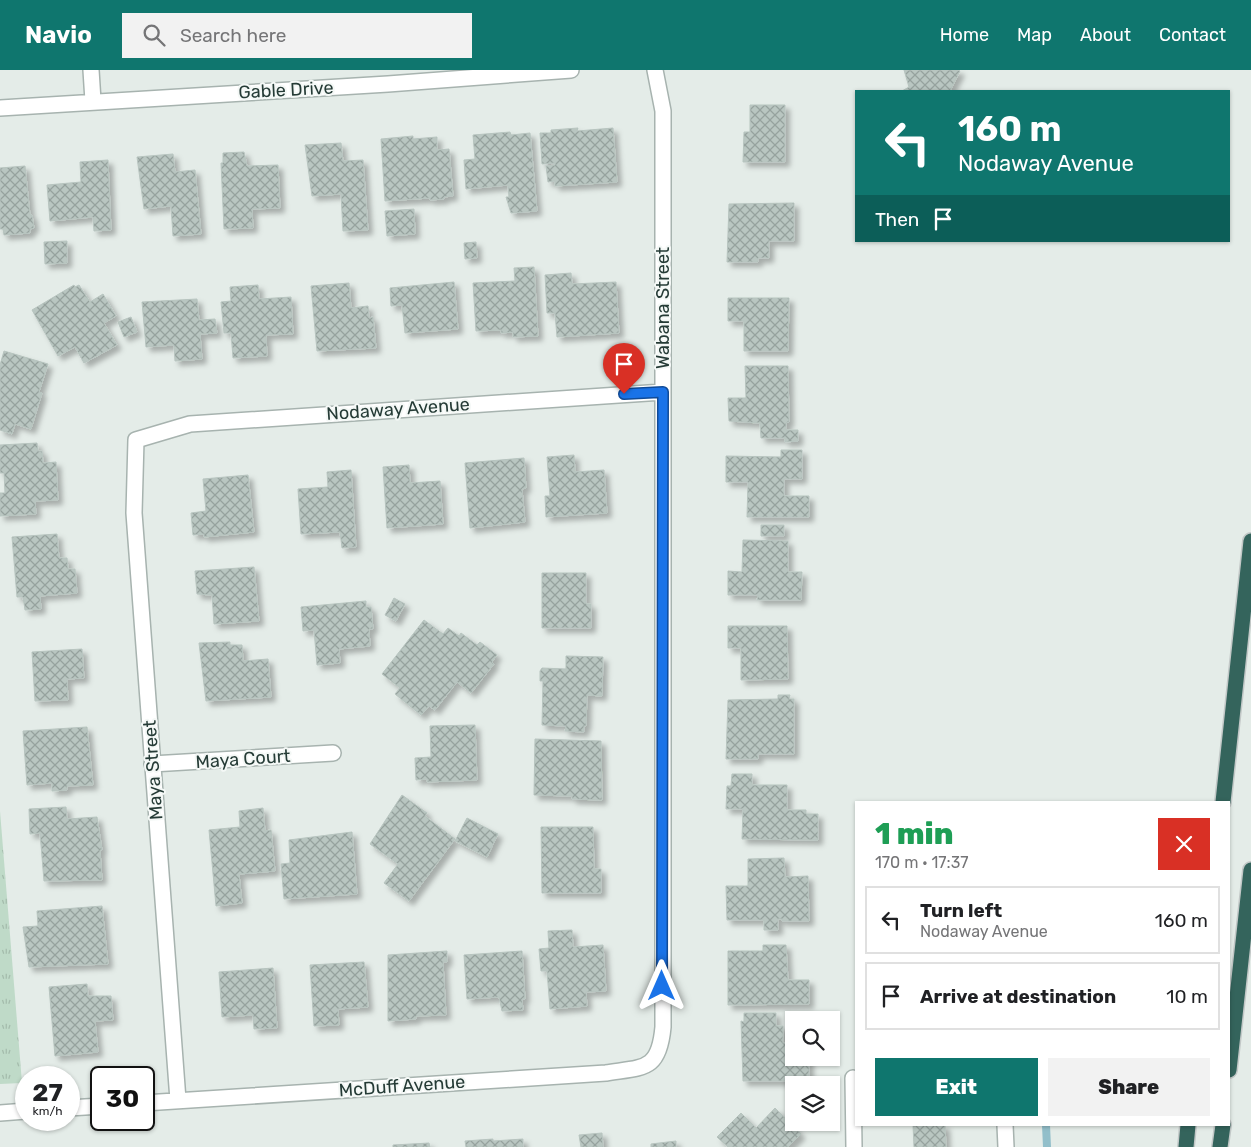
<!DOCTYPE html>
<html lang="en">
<head>
<meta charset="utf-8">
<style>
  :root { --surface:#fff; --page:#f2f2f2; --text:#202124; --muted:#757577; --line:#e0e0e0; --accent:#0f766e }
  body { margin:0; font-family:Rubik,sans-serif; background:var(--page); color:var(--text); height:100vh; display:flex; flex-direction:column; font-size:19px; white-space:nowrap }
  * { box-sizing:border-box; margin:0 }
  p { font-size:16px; color:var(--muted) }
  .icon { flex:none; width:28px; height:28px; fill:none; stroke:currentColor; stroke-width:2; stroke-linecap:round; stroke-linejoin:round }
  .map { position:relative; flex:1; overflow:hidden }
  .sheet { position:absolute; left:855px; top:731px; width:375px; height:325px; display:flex; flex-direction:column; background:var(--surface); border-radius:0px; box-shadow:0 1px 4px #0004 }
  .sheet>* { flex:none }
  .banner { position:absolute; left:855px; top:20px; width:375px; height:152px; border-radius:0px; box-shadow:0 1px 4px #0004; background:#0f766e; color:#fff; overflow:hidden }
  .fabs { position:absolute; left:785px; top:941px; display:grid; gap:10px }
  .fabs a { display:grid; place-items:center; width:55px; height:55px; border-radius:0px; background:var(--surface); box-shadow:0 1px 4px #0004; font-size:25px }
  .speed { position:absolute; left:15px; top:996px; display:flex; gap:10px; font-size:25px; font-weight:700; text-align:center }
  .speed>* { display:grid; place-content:center; width:65px; height:65px; border-radius:50%; background:var(--surface); box-shadow:0 1px 4px #0004; line-height:1 }
  .speed small { font-size:12px; font-weight:400 }
  .speed .limit { border:2px solid #111; border-radius:8px; background:#fff; color:#111 }
  .pin { position:absolute; display:grid; place-items:center; width:42px; height:42px; color:#fff; margin:-51px -21px; border-radius:50% 50% 50% 0; rotate:-45deg; box-shadow:0 0 5px #0007 }
  .pin .icon { rotate:45deg }
  .me { position:absolute; width:55px; margin:-28px; rotate:0deg; stroke-linejoin:round; filter:drop-shadow(0 0 4px #0008) }
  .turn { display:flex; align-items:center; gap:18px; height:105px; padding:0 20px; font-size:22px }
  .turn .icon { width:65px; height:65px; stroke-width:2.5 }
  .turn b { display:block; font-size:35px; line-height:42px }
  .then { display:flex; align-items:center; height:48px; padding:0 20px; background:#0003; gap:10px; font-size:19px }
  .round { display:grid; place-items:center; flex:none; width:52px; height:52px; border-radius:0px; background:var(--page) }
  .head { display:flex; align-items:center; justify-content:space-between; height:85px; padding:0 20px }
  h1 { font-size:30px; font-weight:800; line-height:38px; color:#1e9e55 }
  .action { display:flex; gap:10px; margin-top:auto; padding:10px 20px }
  .action a { flex:1; height:58px; border-radius:0px; background:var(--accent); color:#fff; font-size:20px; font-weight:800; line-height:58px; text-align:center }
  .action a+a { background:var(--page); color:var(--text) }
  ul { padding:0; list-style:none }
  li { display:flex; align-items:center; gap:15px; height:68px; margin:0 10px 8px; padding:0 10px; border:2px solid var(--line); border-radius:0px }
  li div { flex:1 }
  li b { display:block; font-size:19px }
  li em { font-style:normal }
  header { display:flex; align-items:center; gap:30px; box-sizing:border-box; height:70px; padding:0 25px; background:var(--accent); color:#fff }
  header strong { font-size:24px }
  nav { display:flex; gap:28px; margin-inline-start:auto; font-size:18px }
  .search { width:350px; height:45px; background:var(--page); display:flex; align-items:center; gap:12px; box-sizing:border-box; padding:0 18px; border-radius:0px; color:var(--muted); font-size:19px }
  .map>svg:first-child { display:block }
</style>
</head>
<body>
<header>
<strong>Navio</strong>
<div class="search"><svg class="icon" aria-label="search" viewBox="0 0 24 24"><circle cx="10" cy="10" r="6"/><path d="M15 15l6 6"/></svg>Search here</div>
<nav><a>Home</a><a>Map</a><a>About</a><a>Contact</a></nav>
</header>
<div class="map">
<svg width="1251" height="1077" viewBox="0 0 1251 1077">
  <defs>
    <pattern id="park-tufts" width="24" height="20" patternUnits="userSpaceOnUse" patternTransform="scale(1.25)"><rect width="24" height="20" fill="#bfdac8"/><path d="M3 7l-1-3M5 7V3M7 7l1-3M15 17l-1-3M17 17v-4M19 17l1-3" fill="none" stroke="#a4bcac"/></pattern>
    <pattern id="building-cross-hatch" width="8" height="8" patternUnits="userSpaceOnUse" patternTransform="scale(1.25)"><rect width="8" height="8" fill="#b9c6c1"/><path d="M0 0l8 8M0 8l8-8" fill="none" stroke="#96a29e"/></pattern>
    <filter id="shadow"><feDropShadow dx="4.5" dy="4.5" stdDeviation="2.5" flood-color="#0004"/></filter>
  </defs>
  <rect width="100%" height="100%" fill="#e4ece8"/>
  <!-- park -->
  <path fill="url(#park-tufts)" d="M0,741L22,1013L0,1014Z"/>
  <g fill="none" stroke-linecap="round" stroke-linejoin="round">
    <!-- stream -->
    <path stroke="#92bfca" stroke-width="8" d="M1046,1055L1047,1077"/>
  </g>
  <!-- building -->
  <path fill="url(#building-cross-hatch)" stroke="#b7c4bf" filter="url(#shadow)" d="M904,0H958L960,1L950,21H902L909,17Z
    M750,35H785V92H743L744,62H750Z
    M578,58L577,61L613,58L617,112L555,116V111L548,112L546,96L555,95V93L542,94L540,63H551V60Z
    M510,62L511,65L530,63L537,141L511,143L506,127H509L508,115L466,119L464,90L475,89L473,65Z
    M413,66V69L437,67V80L449,79L453,126L444,127V129L430,130V128L385,131L381,69Z
    M341,73L343,91L363,90L368,160L343,161L341,124L312,126L305,75Z
    M244,82L247,96L278,95L280,138L252,139L253,158L224,159L221,93H223V83Z
    M173,84L175,102L195,100L201,164L173,166L171,136L144,139L137,87Z
    M108,90L111,160L94,161L93,147L50,151L47,115L81,112L80,92Z
    M25,96L30,145H32L34,158L30,159V163L4,165L3,159H0V98Z
    M794,133V171H769V188H758V192H727L729,134Z
    M414,139L415,164L387,166L385,141Z
    M67,171V193L45,194L44,172Z
    M476,172L477,188L465,189L464,173Z
    M534,197L538,266L513,267V262L501,263V260L476,261L473,213L515,211L514,198Z
    M571,203L572,214L616,212L619,263L557,267L555,243H547L545,205Z
    M454,212L458,259L405,263L402,235L391,236L390,218Z
    M349,213L351,238L368,236L369,248L373,247L376,278L317,281L311,216Z
    M74,215L75,217L79,215L90,232L103,224L116,246L104,253L117,275L84,293L75,277L58,286L32,240Z
    M258,215L259,229L291,227L293,264L266,265L267,286L233,288L231,263H224L221,232L231,231L230,217Z
    M728,228H789L788,281H744V251H728Z
    M197,229L199,250L215,249L217,263L200,264L202,289L175,291L174,275L146,277L142,232Z
    M131,247L137,262L124,267L118,252Z
    M4,281L48,294L39,322L42,323L31,359L15,354L12,364L0,360V295Z
    M745,296H788L789,352L786,353V360H798V371L785,372V368H761L760,353L729,351L728,328H746Z
    M37,373L38,381H42L43,393L56,392L58,430L35,431L36,444L0,446V423H5L4,403H0V375Z
    M781,380H802V409H784V426H809V447H747L748,412H726V386L781,387Z
    M574,385L575,402L604,400L607,443L546,447L545,426H550L547,387Z
    M524,388L526,418L522,419L525,452L470,458L465,393Z
    M409,395L410,413L440,411L443,454L387,458L383,397Z
    M351,400L356,477L342,478L340,462L301,464L298,419L328,417L327,402Z
    M248,405L254,462L204,467V464L193,465L191,443L206,441L203,409Z
    M761,455H784V466H761Z
    M57,464L59,488H67L68,499H75L77,523L40,526L41,539L25,540L23,527H17L12,467Z
    M743,470L788,471V502H802L801,530H757L758,525H728V501L742,502Z
    M254,497L259,551L214,554L212,525L197,524L195,501Z
    M542,503H586V534H591V558H542Z
    M394,528L405,534L396,551L385,545Z
    M366,531V537H371L373,559H369L370,576L339,579L340,593L317,595L314,560L303,561L301,537Z
    M424,550L443,564L448,558L459,566L461,563L477,575L480,572L497,585L492,592L494,594L471,623L457,612L435,640L429,636L421,645L395,624L400,618L382,604Z
    M728,556H787L788,609L741,610V578H728Z
    M230,572V575H242L243,591L268,589L271,627L206,631L199,573Z
    M82,579L84,608L67,609L68,630L35,631L32,582Z
    M566,586L603,587L602,626L587,625L586,656H584V662L565,661L566,656L542,655L543,611H540V601L542,598L566,599Z
    M778,625H790L789,629H794V684H758V689H726L728,630L778,629Z
    M475,655L477,710L427,712V709L416,710L415,688L431,687L430,656Z
    M87,657L93,715L67,716V720L52,721V713L27,715L23,661Z
    M535,669L601,671L602,730L572,729V726L534,725Z
    M732,704H752V715H787V740H806V744H818V770L742,769L743,739H726L727,716H731Z
    M402,725L427,743L425,746L455,769L409,831L384,813L398,794L370,774Z
    M66,737L67,749L97,747L102,780H100L102,810L44,811L40,763L30,764L29,739Z
    M263,738L265,761L271,760L275,801L239,804L242,833L216,836L209,760L240,757L239,741Z
    M467,748L498,764L487,787L455,771Z
    M541,757H593L594,799H601V823H542Z
    M352,762L357,824L284,829L281,794L290,793L289,770Z
    M784,788L785,807L808,806L809,851H782V849H778V860H764V850H727L726,816H748V789Z
    M102,836L108,894L29,897L23,857L38,856L37,841Z
    M572,860L573,877L603,875L606,921L586,922L587,936L550,939L547,901H541L539,879L549,878L548,861Z
    M763,875H786L788,910H809V934L728,935V881H763Z
    M447,881V892H443L446,945L416,946V949L388,951V885Z
    M522,881L525,929H522L523,940L502,941L499,927L467,929L464,885Z
    M364,892L368,937L338,939L339,955L314,956L310,895Z
    M273,898L277,958L254,959L253,945L222,947L219,902Z
    M87,914L88,926H111L113,950L95,951L98,982L55,986L49,917Z
    M744,943H776V956H783V973H794V988H809V1011H743L741,951L744,952Z
    M775,1038L801,1064L788,1077H728L717,1067L741,1043L756,1058Z
    M913,1055H945L946,1077H914Z
    M602,1063L603,1077H581L579,1065Z
    M493,1069V1071L523,1069V1077H466L465,1071Z
    M676,1071V1077H651V1074Z
    M429,1073L430,1077H393V1075Z"/>
  <g fill="none" stroke-linecap="round" stroke-linejoin="round">
    <defs>
      <path id="minor" d="M91,0L93,31
        M0,38L388,14L571,0
        M152,694L333,683
        M853,1008L854,1077
        M178,1030L134,443L136,370L190,354L663,322
        M144,1033L606,1003C644,997 659,1001 663,957V41L655,0
        M69,1038L101,1036
        M0,1043L26,1041
        M1005,1055L1006,1077"/>
      <path id="highway" d="M1223,732L1251,471
        M1229,1000L1251,800
        M1186,1077L1188,1055
        M1220,1077L1223,1055"/>
    </defs>
    <!-- minor casing -->
    <use href="#minor" stroke="#a7b3af" stroke-width="18"/>
    <!-- highway casing -->
    <use href="#highway" stroke="#c2c8c7" stroke-width="18"/>
    <!-- minor -->
    <use href="#minor" stroke="#fff" stroke-width="15"/>
    <!-- highway -->
    <use href="#highway" stroke="#34645c" stroke-width="15"/>
  </g>
  <g fill="none" stroke-linecap="round" stroke-linejoin="round">
    <defs>
      <path id="route" d="M624,324L663,322L662,916"/>
    </defs>
    <!-- route casing -->
    <use href="#route" stroke="#114b97" stroke-width="12"/>
    <!-- route -->
    <use href="#route" stroke="#1a73e8" stroke-width="9"/>
  </g>
  <g text-anchor="middle" dominant-baseline="central" stroke-width="4" stroke-linejoin="round" paint-order="stroke">
    <!-- street labels -->
    <g font-size="18" fill="#253b36" stroke="#f4f8f6">
      <text transform="translate(286 20) rotate(-3)">Gable Drive</text>
      <text transform="translate(663 238) rotate(-90)">Wabana Street</text>
      <text transform="translate(398 339) rotate(-4)">Nodaway Avenue</text>
      <text transform="translate(243 689) rotate(-4)">Maya Court</text>
      <text transform="translate(153 700) rotate(-94)">Maya Street</text>
      <text transform="translate(402 1016) rotate(-4)">McDuff Avenue</text>
    </g>
  </g>
</svg>
<div class="fabs">
<a><svg class="icon" aria-label="search" viewBox="0 0 24 24"><circle cx="10" cy="10" r="6"/><path d="M15 15l6 6"/></svg></a>
<a><svg class="icon" aria-label="layers" viewBox="0 0 24 24"><path d="M12 4l9 5-9 5-9-5zM3 14l9 5 9-5"/></svg></a>
</div>
<div class="speed"><div>27<small>km/h</small></div><div class="limit">30</div></div>
<div class="pin" style="left:624px;top:324px;background:#d93025"><svg class="icon" aria-label="arrive" viewBox="0 0 24 24"><path d="M6 21V4h12l-3 4 3 4H6"/></svg></div>
<svg class="me" style="left:662px;top:916px" viewBox="-20 -20 40 40"><path d="M0-17L14 15 0 8-14 15z" fill="#1a73e8" stroke="#fff" stroke-width="4"/></svg>
<div class="banner">
<div class="turn"><svg class="icon" aria-label="left" viewBox="0 0 24 24"><path d="M17 20v-9H6M10 6l-5 5 5 5"/></svg><div><b>160 m</b>Nodaway Avenue</div></div>
<div class="then">Then<svg class="icon" aria-label="arrive" viewBox="0 0 24 24"><path d="M6 21V4h12l-3 4 3 4H6"/></svg></div>
</div>
<section class="sheet">
<div class="head"><div><h1>1 min</h1><p>170 m · 17:37</p></div><a class="round" style="background:#d93025;color:#fff"><svg class="icon" aria-label="close" viewBox="0 0 24 24"><path d="M6 6l12 12M18 6L6 18"/></svg></a></div>
<ul>
<li><svg class="icon" aria-label="left" viewBox="0 0 24 24"><path d="M17 20v-9H6M10 6l-5 5 5 5"/></svg><div><b>Turn left</b><p>Nodaway Avenue</p></div><em>160 m</em></li>
<li><svg class="icon" aria-label="arrive" viewBox="0 0 24 24"><path d="M6 21V4h12l-3 4 3 4H6"/></svg><div><b>Arrive at destination</b></div><em>10 m</em></li>
</ul>
<div class="action"><a>Exit</a><a>Share</a></div>
</section>
</div>
</body>
</html>
